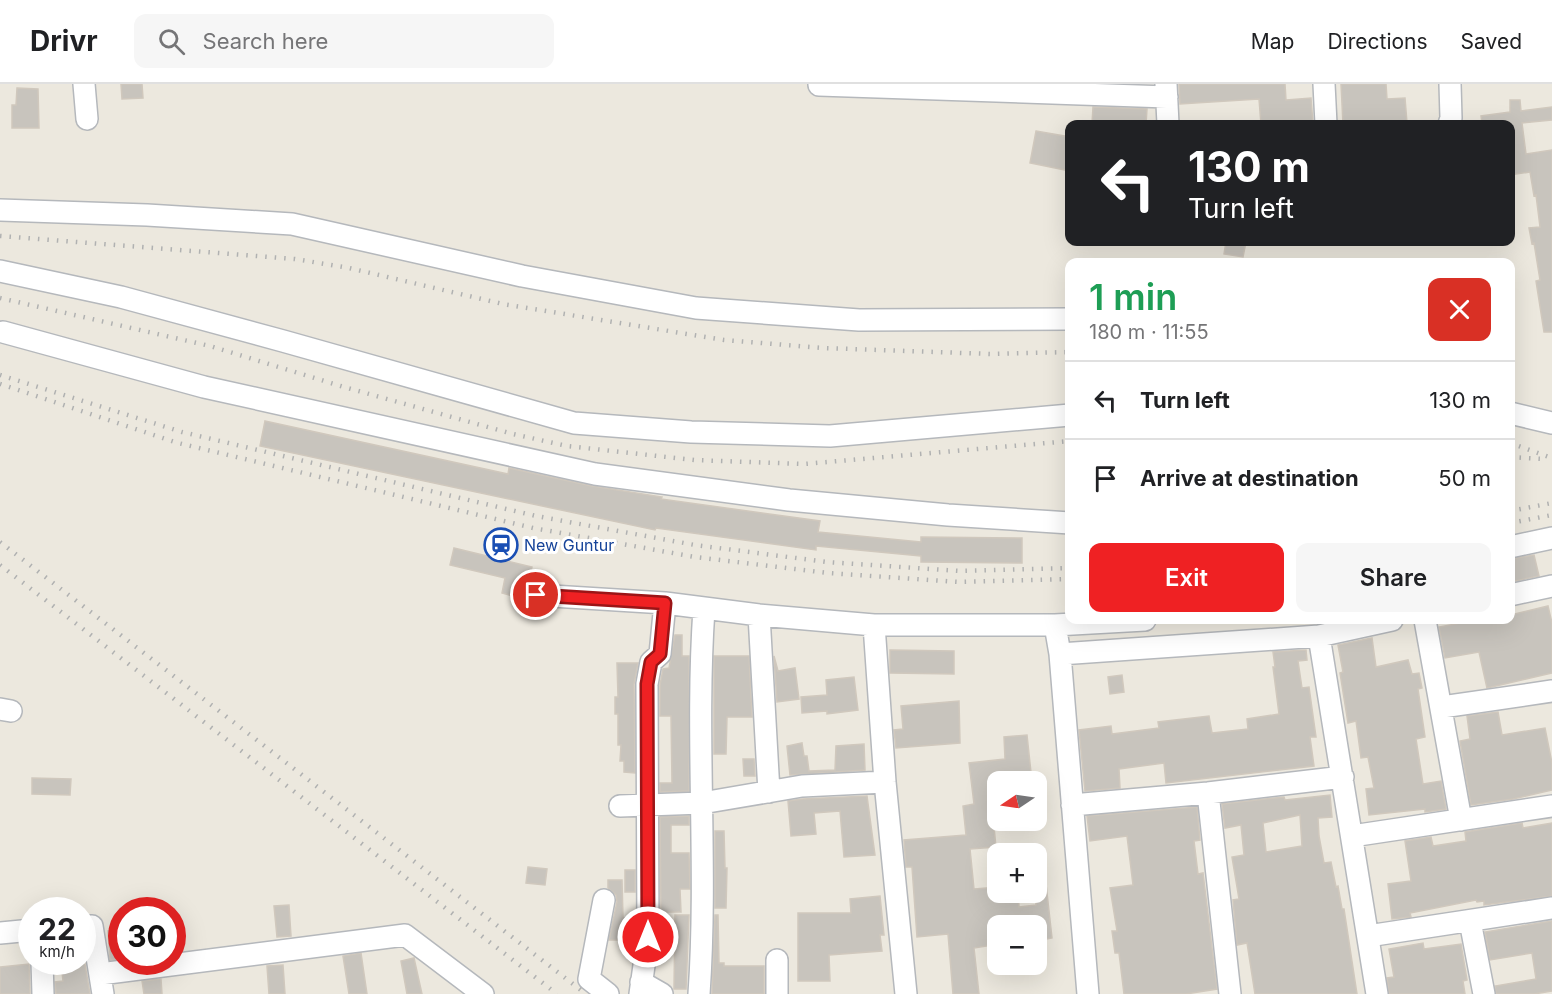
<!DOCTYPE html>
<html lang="en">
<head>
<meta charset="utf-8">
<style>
  :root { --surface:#fff; --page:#f6f6f6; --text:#202124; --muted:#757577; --line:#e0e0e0; --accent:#ef2123 }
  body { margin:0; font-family:Inter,sans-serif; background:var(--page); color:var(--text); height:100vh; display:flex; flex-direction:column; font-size:22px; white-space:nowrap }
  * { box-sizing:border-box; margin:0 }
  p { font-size:20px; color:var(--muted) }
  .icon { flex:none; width:33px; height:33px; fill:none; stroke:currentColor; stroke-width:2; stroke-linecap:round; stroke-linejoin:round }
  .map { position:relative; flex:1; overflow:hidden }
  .side { position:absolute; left:1065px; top:174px; width:450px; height:366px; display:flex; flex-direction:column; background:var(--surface); border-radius:12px; box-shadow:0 6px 24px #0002 }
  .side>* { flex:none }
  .banner { position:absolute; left:1065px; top:36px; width:450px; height:126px; border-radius:12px; box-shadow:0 6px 24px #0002; background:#202124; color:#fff; overflow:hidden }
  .needle { width:39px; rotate:257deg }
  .tools { position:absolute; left:987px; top:687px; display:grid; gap:12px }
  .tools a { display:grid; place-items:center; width:60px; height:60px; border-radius:12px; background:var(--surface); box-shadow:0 6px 24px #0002; font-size:30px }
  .speed { position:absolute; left:18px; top:813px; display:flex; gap:12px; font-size:30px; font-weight:700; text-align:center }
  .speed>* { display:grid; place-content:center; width:78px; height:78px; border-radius:50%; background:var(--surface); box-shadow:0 6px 24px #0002; line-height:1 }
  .speed small { font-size:15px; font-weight:400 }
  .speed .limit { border:9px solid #d22; background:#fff; color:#111 }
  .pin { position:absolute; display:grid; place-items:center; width:51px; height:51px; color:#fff; margin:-26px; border:3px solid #fff; border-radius:50%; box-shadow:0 2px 6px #0007 }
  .me { position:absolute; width:66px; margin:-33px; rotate:0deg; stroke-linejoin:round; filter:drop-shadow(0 0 4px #0008) }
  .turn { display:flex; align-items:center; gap:21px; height:126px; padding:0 24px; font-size:27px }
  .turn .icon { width:78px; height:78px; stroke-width:2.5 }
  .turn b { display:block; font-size:42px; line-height:51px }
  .round { display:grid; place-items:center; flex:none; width:63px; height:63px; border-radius:12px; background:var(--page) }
  .overview { display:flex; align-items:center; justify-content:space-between; height:102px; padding:0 24px }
  h1 { font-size:36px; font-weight:600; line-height:45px; color:#1e9e55 }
  .action { display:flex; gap:12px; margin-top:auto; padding:12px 24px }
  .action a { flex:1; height:69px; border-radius:12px; background:var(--accent); color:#fff; font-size:24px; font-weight:600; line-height:69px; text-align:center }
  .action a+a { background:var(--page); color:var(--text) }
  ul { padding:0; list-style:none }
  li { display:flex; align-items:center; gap:18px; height:78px; padding:0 24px; border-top:2px solid var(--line) }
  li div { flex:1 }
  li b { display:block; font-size:22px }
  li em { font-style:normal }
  header { display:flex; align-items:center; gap:36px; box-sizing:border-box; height:84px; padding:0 30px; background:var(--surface); border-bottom:2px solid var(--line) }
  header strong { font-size:28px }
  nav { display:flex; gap:33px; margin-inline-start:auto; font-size:21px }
  .search { width:420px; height:54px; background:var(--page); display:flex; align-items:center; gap:15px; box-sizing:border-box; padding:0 21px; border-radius:12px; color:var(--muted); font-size:22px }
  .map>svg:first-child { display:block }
</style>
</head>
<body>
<header>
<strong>Drivr</strong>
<div class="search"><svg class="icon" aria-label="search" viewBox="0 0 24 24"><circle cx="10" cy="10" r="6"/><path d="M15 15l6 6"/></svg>Search here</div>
<nav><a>Map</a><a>Directions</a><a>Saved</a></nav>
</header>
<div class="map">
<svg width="1552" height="910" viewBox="0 0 1552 910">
  <rect width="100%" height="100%" fill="#ece8de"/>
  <!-- building -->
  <path fill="#c8c4bd" stroke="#d0c8bd" stroke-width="1.5" fill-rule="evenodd" d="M121,0H142L143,14L122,15Z
    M1179,0H1285L1286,16L1311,14L1313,40H1261L1259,15L1180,20Z
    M1341,0H1386L1387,15L1405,14L1407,39L1343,40Z
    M17,4L38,5L39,44H12V21H16Z
    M1510,16H1520L1521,27L1552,23V36L1522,39L1526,70L1552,66V248H1544L1536,197L1540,196L1534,159L1532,160L1529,144L1540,143L1536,111L1534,112L1530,88L1510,91V40H1482L1481,32L1510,28Z
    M1093,23L1147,25L1146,40H1092Z
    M1036,47L1070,53V87L1030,79Z
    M1226,158H1246L1243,173L1224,170Z
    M265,337L508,390L509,384L592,402L662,413L661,415L820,437L818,448L921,458V453L1022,454V479L921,478V472L816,462V466L656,444L655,446L260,362Z
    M454,464L532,483L527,502L523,510L524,515L502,509L505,494L450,481Z
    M1534,471L1539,492L1510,498V475Z
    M1548,522L1552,539V589L1487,604L1479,568L1445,574L1439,543L1476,536H1510V531Z
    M675,551H682V572H689V707L660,708V699H672L671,632H660V601L663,585L669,584Z
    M1372,554L1376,583L1408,576L1412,590L1419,589L1422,604L1418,605L1425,653L1416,655L1423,700L1441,697L1446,725L1425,728V725L1369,731L1366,705L1374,704L1368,673L1361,674L1356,637L1348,639L1340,589L1343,588L1338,561Z
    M890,566L954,567V590L890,589Z
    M1306,566L1307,576L1298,577L1302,604L1309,603L1316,653H1310L1314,682L1166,699L1164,679L1119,685L1120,704L1085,707L1079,646L1111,642L1112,650L1159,644L1158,638L1209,632L1212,649L1248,645L1247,635L1279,630L1273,583H1275L1273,568Z
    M714,572H749L752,633H727L726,670H714Z
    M774,572L778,587L795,584L799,615L777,618Z
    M617,579H638L634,600L635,689L624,688V677H620L621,661H618V630H615V613H618Z
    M1122,591L1124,608L1110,610L1108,593Z
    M854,593L858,626L827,630V627L802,629L801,613L827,611L826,596Z
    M959,617L960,659L896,664L894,646L903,645L901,622Z
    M1498,628L1502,651L1545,644L1552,679V706L1513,715L1471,721L1460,657L1470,655L1467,632Z
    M1027,651L1032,698H998V742L994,743L996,763L970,765L974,805L998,803V808H1018L1019,823L1036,821V800H1046L1052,854L1036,857V839L998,842V860L974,864L979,910H953L948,850L917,853L912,783H906L904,756L966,751L963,722L974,720L969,679L1005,675L1004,653Z
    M802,659L804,672H807L809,687L835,686L836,662L864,660L865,686L790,691L787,662Z
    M743,675H754L755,692H744Z
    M32,694L71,695L70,711L32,710Z
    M1330,711L1332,733L1318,734L1319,752L1324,779L1331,778L1336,803L1338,802L1342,825H1344L1357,910H1255L1247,859L1237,861L1233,816L1239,815L1232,773L1244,771L1241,741L1225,744L1222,720L1284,713L1285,716ZM1300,731L1302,762L1266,768L1263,739Z
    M867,712L875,771L844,773L840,727L814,729L816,750L791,752L788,717L803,715Z
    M1197,723L1200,756L1194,757L1198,790L1203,789L1217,905L1186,910H1124L1119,869H1115L1112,847H1117L1110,804L1133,801L1127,752L1090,757L1087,732Z
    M689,732V741H671V769H689L690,805H680L681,828H661L660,733Z
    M1522,739L1523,744L1552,739V812L1484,821V817L1477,818L1476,816L1410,829L1411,833L1392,835L1388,800L1411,797L1405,757L1431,753L1433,762L1466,757L1465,748Z
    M715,747H724L725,784H727L726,824H715Z
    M528,783L547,785L545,801L526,799Z
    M625,786H635V808H625Z
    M608,796H622L623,834H635L634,861H626V856H609L617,818L616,811L608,804Z
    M880,812L884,851H880L882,867L829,871L830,897H798V829H851L850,815Z
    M289,821L291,852L277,853L274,822Z
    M675,831H689L686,905H674Z
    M715,831H718L719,879H724V882H764V910H712Z
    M1552,837V907L1534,910H1496L1495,902L1536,895L1532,869L1490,876L1485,848Z
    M122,846V874L110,876L108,847Z
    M1423,859L1424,865L1461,860L1467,896L1463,897L1465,910H1389L1387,894L1394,893L1389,865Z
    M82,863L90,910H56L55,898L63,897L61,879L82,878Z
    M361,869L367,910H349L343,872Z
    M414,874L422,910H407L401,877Z
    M29,880L30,910H0V883Z
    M283,881L285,910H269L267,882Z
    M161,895L162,910H144L142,897Z"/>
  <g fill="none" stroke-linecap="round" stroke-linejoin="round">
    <defs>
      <path id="minor" d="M84,0L87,35
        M1166,0L1168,40
        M1324,0L1326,40
        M819,1L1167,13
        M1449,40L1451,34L1450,0
        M0,126L147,131L292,140L522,192L696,224L859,236L1070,235
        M0,187L121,213L283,257L574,339L691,348L830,352L1070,331
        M3,248L204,303L595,390L789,416L948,431L1070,439
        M1510,329L1552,339
        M1510,463L1552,454
        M536,511L665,519L759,531L874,541H1055L1145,536
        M1510,511L1552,502
        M759,531L769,708
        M1425,536L1461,736
        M874,541L885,698L906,910
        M1055,541L1060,570L1088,910
        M1319,552L1377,910
        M1060,570L1319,552L1392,536
        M1442,623L1552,607
        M0,625L11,627
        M1208,709L1230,910
        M1072,721L1208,709L1343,693
        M620,722L702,719L802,702L885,698
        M1352,752L1552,722
        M604,816L589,895L608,910
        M1470,837L1484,910
        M82,843L92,842L103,910
        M0,849L32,846
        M1368,852L1552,824
        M777,876V910
        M42,878L43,910
        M100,890L405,851L483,910
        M641,898L662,910
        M640,910L648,853L647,600L651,578L660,570L665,519
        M699,910C708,782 695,653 704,525"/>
    </defs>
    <!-- minor casing -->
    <use href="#minor" stroke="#b5b8bc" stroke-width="24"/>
    <!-- minor -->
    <use href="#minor" stroke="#fff" stroke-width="21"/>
    <!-- rail -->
    <path stroke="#b0b1b1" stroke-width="4.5" stroke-dasharray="1.5 8" stroke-linecap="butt" d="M0,152L295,175L349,184L503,220L724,256L823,264L991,270L1070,268
      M0,214L210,262L344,303L513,350L567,362L694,376L804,380L1070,357
      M0,291L182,348L536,432L695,461L827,478L960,487L1070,484
      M0,300L178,359L533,444L695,473L828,489L959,498L1070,495
      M1510,359L1552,374
      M1510,373L1543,375
      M1510,427L1552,419
      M1510,439L1552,431
      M0,458L586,910
      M0,481L557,910"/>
  </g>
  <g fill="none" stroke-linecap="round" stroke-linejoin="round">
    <defs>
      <path id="route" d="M536,511L665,519L660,570L651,578L647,600L648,853"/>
    </defs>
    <!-- route casing -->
    <use href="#route" stroke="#9b1517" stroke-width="15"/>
    <!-- route -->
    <use href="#route" stroke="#ef2123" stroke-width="10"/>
  </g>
  <!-- icons -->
  <defs>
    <symbol id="station-ring" viewBox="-11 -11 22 22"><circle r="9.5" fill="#fff" stroke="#1a4fb4" stroke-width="1.5"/><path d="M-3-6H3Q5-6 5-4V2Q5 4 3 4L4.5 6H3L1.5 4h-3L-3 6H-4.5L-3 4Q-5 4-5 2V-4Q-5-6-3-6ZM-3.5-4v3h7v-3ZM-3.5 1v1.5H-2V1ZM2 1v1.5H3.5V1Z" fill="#1a4fb4"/></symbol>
  </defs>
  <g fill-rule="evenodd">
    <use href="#station-ring" x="482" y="442" width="38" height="38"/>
  </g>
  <g text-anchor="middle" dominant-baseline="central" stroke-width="6" stroke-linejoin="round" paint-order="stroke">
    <!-- transit labels -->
    <g font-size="16" fill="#164399" stroke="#fff" text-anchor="start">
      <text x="524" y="461">New Guntur</text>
    </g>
  </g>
</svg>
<div class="tools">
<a><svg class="needle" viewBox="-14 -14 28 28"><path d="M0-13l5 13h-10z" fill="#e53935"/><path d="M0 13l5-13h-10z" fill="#757577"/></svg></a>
<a>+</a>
<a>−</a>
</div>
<div class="speed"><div>22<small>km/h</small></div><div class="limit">30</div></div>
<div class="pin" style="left:536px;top:511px;background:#d93025"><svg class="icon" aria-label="arrive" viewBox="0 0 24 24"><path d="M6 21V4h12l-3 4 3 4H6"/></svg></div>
<svg class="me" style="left:648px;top:853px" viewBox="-20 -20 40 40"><circle r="17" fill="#ef2123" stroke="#fff" stroke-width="3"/><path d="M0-11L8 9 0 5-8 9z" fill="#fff"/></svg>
<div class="banner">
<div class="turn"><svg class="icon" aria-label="left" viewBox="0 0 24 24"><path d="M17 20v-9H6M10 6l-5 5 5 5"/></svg><div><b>130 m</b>Turn left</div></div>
</div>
<section class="side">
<div class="overview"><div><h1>1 min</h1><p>180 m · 11:55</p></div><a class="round" style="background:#d93025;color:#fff"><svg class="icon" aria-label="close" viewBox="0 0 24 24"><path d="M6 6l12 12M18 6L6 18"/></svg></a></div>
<ul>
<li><svg class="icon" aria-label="left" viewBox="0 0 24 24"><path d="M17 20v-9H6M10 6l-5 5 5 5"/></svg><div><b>Turn left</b></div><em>130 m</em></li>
<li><svg class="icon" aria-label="arrive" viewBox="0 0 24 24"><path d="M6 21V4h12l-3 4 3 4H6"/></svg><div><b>Arrive at destination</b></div><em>50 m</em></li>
</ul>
<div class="action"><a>Exit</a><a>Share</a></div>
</section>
</div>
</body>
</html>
